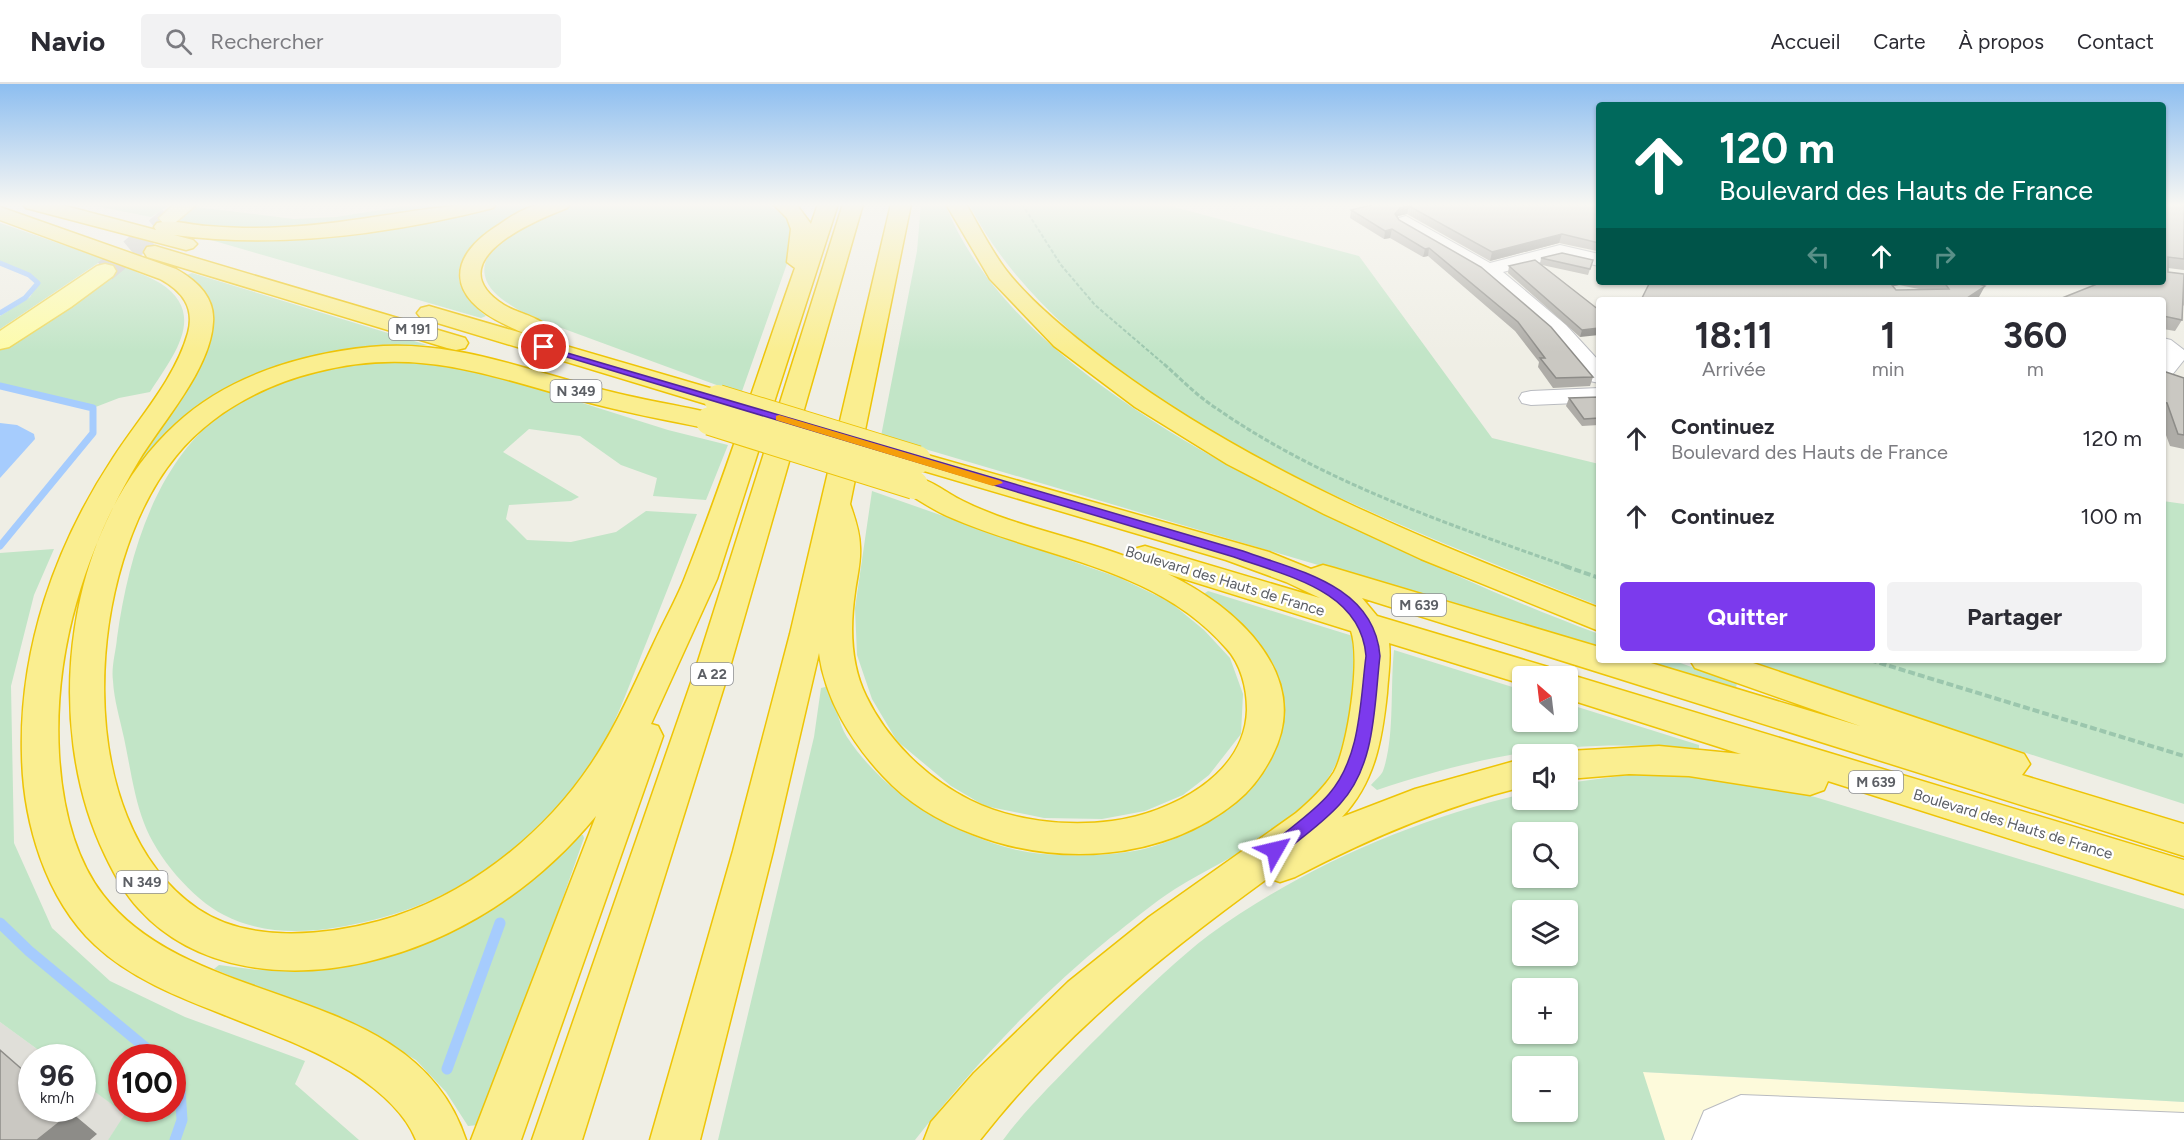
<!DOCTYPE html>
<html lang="fr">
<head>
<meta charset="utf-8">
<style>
  :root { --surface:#fff; --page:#f2f2f3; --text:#2b2b33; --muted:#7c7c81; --line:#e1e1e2; --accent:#7c3aed }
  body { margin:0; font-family:Figtree,sans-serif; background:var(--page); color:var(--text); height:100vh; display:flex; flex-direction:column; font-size:22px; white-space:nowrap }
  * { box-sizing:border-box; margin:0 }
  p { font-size:20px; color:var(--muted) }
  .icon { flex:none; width:33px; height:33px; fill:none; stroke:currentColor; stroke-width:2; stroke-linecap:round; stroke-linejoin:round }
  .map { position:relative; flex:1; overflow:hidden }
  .panel { position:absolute; left:1596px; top:213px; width:570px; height:366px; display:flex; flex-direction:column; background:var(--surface); border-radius:6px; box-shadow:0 2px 4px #0004 }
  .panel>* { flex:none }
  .banner { position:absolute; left:1596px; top:18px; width:570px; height:183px; border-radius:6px; box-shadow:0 2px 4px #0004; background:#00695c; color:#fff; overflow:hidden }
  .needle { width:39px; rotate:332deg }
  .fabs { position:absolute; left:1512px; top:582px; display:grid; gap:12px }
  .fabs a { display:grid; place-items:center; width:66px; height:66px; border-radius:6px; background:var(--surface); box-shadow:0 2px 4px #0004; font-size:30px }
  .speed { position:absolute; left:18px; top:960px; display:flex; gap:12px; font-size:30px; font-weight:700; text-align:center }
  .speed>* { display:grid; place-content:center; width:78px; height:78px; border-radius:50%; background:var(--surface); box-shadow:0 2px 4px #0004; line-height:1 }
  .speed small { font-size:15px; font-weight:400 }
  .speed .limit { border:9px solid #d22; background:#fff; color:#111 }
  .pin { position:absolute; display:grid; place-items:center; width:51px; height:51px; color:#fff; margin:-26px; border:3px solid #fff; border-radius:50%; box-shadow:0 2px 6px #0007 }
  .me { position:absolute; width:66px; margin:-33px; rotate:53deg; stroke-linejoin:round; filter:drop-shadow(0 0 4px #0008) }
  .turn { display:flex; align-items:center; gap:21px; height:126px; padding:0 24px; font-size:27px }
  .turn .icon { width:78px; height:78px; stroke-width:2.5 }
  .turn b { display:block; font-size:42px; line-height:51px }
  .lanes { display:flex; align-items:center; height:57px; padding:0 24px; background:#0003; justify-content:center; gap:30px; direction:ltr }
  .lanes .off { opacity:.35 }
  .eta { display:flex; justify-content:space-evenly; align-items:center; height:102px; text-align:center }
  .eta b { font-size:36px; font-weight:700; line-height:42px }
  .primary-button { display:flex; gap:12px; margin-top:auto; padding:12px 24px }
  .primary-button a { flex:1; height:69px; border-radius:6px; background:var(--accent); color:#fff; font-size:24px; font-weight:700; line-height:69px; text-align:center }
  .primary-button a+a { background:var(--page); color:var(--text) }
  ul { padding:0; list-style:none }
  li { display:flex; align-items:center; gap:18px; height:78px; padding:0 24px }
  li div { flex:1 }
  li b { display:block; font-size:22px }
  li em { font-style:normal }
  header { display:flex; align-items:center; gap:36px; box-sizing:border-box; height:84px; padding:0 30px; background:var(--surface); border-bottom:2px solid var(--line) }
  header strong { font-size:28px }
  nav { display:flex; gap:33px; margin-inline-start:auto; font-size:21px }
  .search { width:420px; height:54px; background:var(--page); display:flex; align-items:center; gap:15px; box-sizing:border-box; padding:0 21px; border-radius:6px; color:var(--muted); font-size:22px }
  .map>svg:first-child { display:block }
</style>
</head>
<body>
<header>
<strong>Navio</strong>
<div class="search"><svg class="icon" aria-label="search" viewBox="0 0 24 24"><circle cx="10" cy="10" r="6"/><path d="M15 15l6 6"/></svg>Rechercher</div>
<nav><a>Accueil</a><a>Carte</a><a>À propos</a><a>Contact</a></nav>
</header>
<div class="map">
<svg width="2184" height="1056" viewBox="0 0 2184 1056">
  <rect width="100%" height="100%" fill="#efeee5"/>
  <!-- commercial -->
  <path fill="#fdfadb" d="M1642,988L2184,1018V1056H1665Z"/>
  <!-- industrial -->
  <path fill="#e0dfd9" d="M0,938L48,973L32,974V1024H82L83,999L126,1030L108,1056H0Z"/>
  <!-- green -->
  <path fill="#c2e5c7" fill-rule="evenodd" d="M85,120H166L169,121L151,133Z
    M419,120H465C369,138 273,153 175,139L196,123L294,135L336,133Z
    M502,120H549C502,144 414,174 486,232L481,234L211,156L395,140Z
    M578,120H766C785,131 793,136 795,157L741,310L529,232C513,222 489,211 485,192C476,155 552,128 578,120Z
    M921,120H945C1008,281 1241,393 1390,461C1459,493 1528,524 1599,550V564L881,352L917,167Z
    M969,120H1163L1359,172L1492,354L1599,380V522C1397,440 1073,325 969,120Z
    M0,139L104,175L0,245V232L30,213L38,199L29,191L0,179Z
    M121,181C133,187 148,192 160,199C209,230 172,273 150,308L119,314L93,324L0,302V266L60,229Z
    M192,189L427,261L372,265L191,331L159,358L139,380L115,420L109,421L209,255C214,226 214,208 186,191Z
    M395,277L438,278L500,293L668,346L728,361L706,416L653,412L657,394L621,381L580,352L529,345L503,368L579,413L571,417L509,421L506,435L527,456L571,458L616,448L646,427L697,430C678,478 660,525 641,572C625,612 610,656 584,690C531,761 460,815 373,836C325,848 270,855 224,831C192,815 156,772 144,739C134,713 130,682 124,654C120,635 114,616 113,597C111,583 116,567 117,554C128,475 153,386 217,333C267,292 333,281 395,277Z
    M872,407L1120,494L1170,518L1204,546L1230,574L1243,610L1241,650L1209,691L1183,711L1145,727L1102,735L1044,734L985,722L951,702L897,657L872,615L857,571L855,524Z
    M2163,417L2184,420V720L1847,611L1747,576H2163Z
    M54,465L34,511L11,602L14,759L52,844L110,897L185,933L305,977L295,1000L359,1056H108L125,1030L83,999L82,974L48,973L0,938V469ZM122,974H172V1024H122Z
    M1208,507L1356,553C1353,595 1354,643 1335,682C1304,743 1230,771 1175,805C1153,819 1131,838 1110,854C1037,913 973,983 915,1056H718L814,653L821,604L830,602C835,617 838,639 847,653C884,709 948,748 1013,765C1046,774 1110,773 1144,765C1222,745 1316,675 1270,587C1253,553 1235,530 1202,511Z
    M1394,566L1522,606V638H1568V620L1699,661V666C1581,653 1488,669 1377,706L1371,701C1375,696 1381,692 1383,687C1395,653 1390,602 1394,566Z
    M1641,576H1672L1737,599L1736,604Z
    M1642,689L1728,695L1815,713L2184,825V1018L1643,988L1665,1056H1003C1026,1025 1055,997 1082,969C1120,931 1167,883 1209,851C1303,783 1410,737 1522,710V716H1568V699ZM1522,748H1568V794H1522ZM1522,826H1568V872H1522ZM1522,904H1568V950H1522ZM1522,982H1568V1028H1522Z
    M577,750L583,751L584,754L485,1035L479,1041L468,1042L446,1008L416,976L371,950L214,885L219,881L257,886H318L392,868Z"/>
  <!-- water -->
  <path fill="#a6ccfd" d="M0,339L17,341L34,350L35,355L0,394Z"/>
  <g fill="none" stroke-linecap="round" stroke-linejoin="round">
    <!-- stream-far2 -->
    <path stroke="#a6ccfd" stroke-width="5" d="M0,179L29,191L38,199L25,214L0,229"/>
    <!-- stream-far1 -->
    <path stroke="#a6ccfd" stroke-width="7" d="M0,302L93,324V349L0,462"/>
    <!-- stream -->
    <path stroke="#a6ccfd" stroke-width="11" d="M0,839L29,867L158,974
      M447,985L500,839
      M172,986L179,991L182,1036L175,1056"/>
    <!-- major-tunnel -->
    <path stroke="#cacac5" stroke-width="22" stroke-dasharray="22 11" stroke-linecap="butt" d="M105,187L169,134"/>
    <defs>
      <path id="minor" d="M1406,132L1490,179L1560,161L1599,170V182L1560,173L1503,188L1566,241L1599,277V299L1590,297L1550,251L1480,190L1399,142L1396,138L1399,134Z
        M2163,254L2171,256L2184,266V276L2172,291L2163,293Z
        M1599,304V318L1531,321L1522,319L1519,314L1522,309L1531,307Z
        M1741,1011L2184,1029V1056H1692L1704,1027Z"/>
      <path id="major" d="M174,120H197L176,138H162L159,134Z
        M105,180L113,182L116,187L113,192L71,223L9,263L0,265V247L97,182Z"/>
      <path id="highway" d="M23,120H58L156,146L154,143L157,139C173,135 191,141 207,142C233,144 259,145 285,143C356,140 425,120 496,120L493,124C390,150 280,165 174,151L193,156L197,160L193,164L186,166L26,124Z
        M570,120L567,124C531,138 437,178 504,221C517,229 541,233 549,245L545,250C531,254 519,247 506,241C447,213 445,174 500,140C511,132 528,122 542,120C551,119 561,120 570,120Z
        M773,120H796L811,140L818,120H838L717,495L651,640L658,642L663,652L521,1056H471L596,732C537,804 457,857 366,878C289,896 196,888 139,825C125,810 114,790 105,771C41,639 65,441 176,340C228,292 301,270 370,263C450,255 524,285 600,305C640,316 680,321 719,331L723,337L719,343L710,345C666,336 622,328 579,316C485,290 415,262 316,288C263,301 211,329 176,372C85,483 68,736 198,825C248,859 323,852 379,837C464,814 542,753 591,680C616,643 634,601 653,561C663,539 675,518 684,496C725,393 758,288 795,184L787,178L791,145L787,134Z
        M843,120H863L728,590L582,1056H532L694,590Z
        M891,120H911L850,420C855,434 860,449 860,463C861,478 857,493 855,508C850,542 850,579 866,612C887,656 926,694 970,716C1012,737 1066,743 1112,737C1170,729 1245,692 1247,626C1247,604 1241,580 1226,564C1155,482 1041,474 947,432C932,425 918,416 904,407L900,401L904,395C926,389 943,408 963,417C1015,443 1076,453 1130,474L1134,465L1145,462L1320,514L1286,498L1226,476L907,382L903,376L907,370L917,368L1269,468L1311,485L1323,481L1334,484L1599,563V576H1641L1860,642L1695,584L1690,576H1744L2024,670L2030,680L2022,691L2184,740V772L1362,514L1377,532L1548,583L1554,592H1522V600L1389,559C1391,576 1388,592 1387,609C1382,656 1375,698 1342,733L1415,705L1522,675V703C1442,723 1368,755 1295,793L1280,798L1268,794C1162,871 1061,952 980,1056H924L931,1038L974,989L1068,898L1149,833L1296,729C1310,717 1324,704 1334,688C1348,662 1361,575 1351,547L1168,490C1235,522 1314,591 1272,672C1263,690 1251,706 1236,718C1163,777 1057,783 973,750C938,737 908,719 883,692C852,659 825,615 819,569L773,767L700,1056H650L733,767L790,550Z
        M946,120H966C979,142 991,166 1006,186C1033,221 1079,257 1114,283C1259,390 1431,459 1599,524V547L1421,475L1324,430L1227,380L1135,323L1054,262L990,195Z
        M0,123L176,185C196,196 215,213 213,238C211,285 162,338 138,378C85,466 53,567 59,671C62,719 73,772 103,811C195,930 414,896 466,1056H416C405,1028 376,1004 351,988C311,963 266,948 222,930C178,913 130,894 95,861C45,814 23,737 22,671C19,565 55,462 113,374C139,334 175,295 188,249C195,223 182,207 160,195L0,136Z
        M155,162L465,254L468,259L465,264L456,266L447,264L147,173L144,168L147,163Z
        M429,222L727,309L731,315L727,321L718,323L709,321L421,234L417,229L421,224Z
        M1568,590L2184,776V810L1828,697L1824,706L1810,711L1689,692L1629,690L1568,695V670H1556L1568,667L1659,662L1741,670L1568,615V592H1558Z"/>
    </defs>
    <!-- minor casing -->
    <use href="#minor" stroke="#b9bbc0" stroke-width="2"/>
    <!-- major casing -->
    <use href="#major" stroke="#eed95e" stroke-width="3"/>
    <!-- highway casing -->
    <use href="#highway" stroke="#eec406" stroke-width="3"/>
    <!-- path-far2 -->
    <path stroke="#9bc6ad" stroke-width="2" stroke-dasharray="4 2" stroke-linecap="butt" d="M1022,120L1061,181L1095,221L1165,281"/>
    <!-- path-far1 -->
    <path stroke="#9bc6ad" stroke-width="3" stroke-dasharray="5 2" stroke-linecap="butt" d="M1164,280C1181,295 1197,312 1216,324C1322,398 1448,440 1569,483"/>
    <!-- path -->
    <path stroke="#9bc6ad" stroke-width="4" stroke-dasharray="7 3" stroke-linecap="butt" d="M1565,482L1599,494
      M1870,576L2184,672"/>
    <!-- minor -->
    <use href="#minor" fill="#fff" fill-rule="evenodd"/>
    <!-- major -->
    <use href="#major" fill="#fdfbab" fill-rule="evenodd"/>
    <!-- highway -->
    <use href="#highway" fill="#faee90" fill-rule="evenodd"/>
    <defs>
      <path id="highway-bridge" d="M718,315L917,376
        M710,337L914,401"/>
    </defs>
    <!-- highway-bridge casing -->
    <use href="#highway-bridge" stroke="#eec406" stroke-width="30" stroke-linecap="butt"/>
    <!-- highway-bridge -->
    <use href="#highway-bridge" stroke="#faee90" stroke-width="28"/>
  </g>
  <!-- wall -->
  <path fill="#aeaca7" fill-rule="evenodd" d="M1377,120H1599V163L1597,167L1559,159L1490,177L1407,130L1398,132V133L1399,136L1593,293L1590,302L1553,304L1538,283L1539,278L1515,247L1428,172L1423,173L1390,154L1384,155L1350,134L1351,126Z
    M2163,120H2184V186L2168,184V188L2184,190V222L2183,221L2182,236L2175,247L2163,245V216L2085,198H2163Z
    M1541,174L1593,176L1588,191L1542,181L1599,226L1580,253L1508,189L1509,182L1540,180Z
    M1650,198H1973L1979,213ZM1899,201L1924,206H1896L1893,202Z
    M2163,287L2184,294V365L2170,362L2163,343Z
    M1599,313V341L1582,342L1566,322L1569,314Z"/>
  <!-- shaded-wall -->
  <path fill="#8d8c88" d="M1409,122L1407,130L1398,132L1394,138L1395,130L1400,124Z
    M1392,145L1390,154L1384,155L1385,147Z
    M1562,150L1559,159L1490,177L1492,168Z
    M1429,164L1428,172L1423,173L1425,165Z
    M1892,198H1901L1899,201L1890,203Z
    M1985,202L1979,213L1975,216H1964Z
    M1599,244V251L1580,253L1582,246Z
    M66,1024L97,1050L90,1056H37Z"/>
  <!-- building -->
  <path fill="#cac8c2" stroke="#8d8c88" stroke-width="1.5" d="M1376,120H1599V159L1562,150L1492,168L1409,122L1400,124L1395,130L1399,136L1481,183L1551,243L1593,293L1556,294L1540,274H1545L1518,238L1429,164L1425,165L1392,145L1385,147L1351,126Z
    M2163,120H2184V175L2168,173V188L2184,190L2182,236L2163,232V216H2057L2102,198H2163Z
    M1562,169L1593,176L1590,185L1541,174Z
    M1535,176L1599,226V244L1582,246L1509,182Z
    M1650,198H1892L1891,200L1896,206L1949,205L1944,198H1973L1985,202L1964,216H1641Z
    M2163,287L2184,294V351L2178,350L2167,319L2163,318Z
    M1599,313V334L1584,335L1569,314Z
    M0,966L32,994V1024H66L71,1029L37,1056H0Z"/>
  <!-- sky -->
  <linearGradient id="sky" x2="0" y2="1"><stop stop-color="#8dbef0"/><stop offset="0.45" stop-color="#f8f7f3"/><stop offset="1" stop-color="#f8f7f3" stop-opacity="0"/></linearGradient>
  <rect width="2184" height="268" fill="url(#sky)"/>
  <!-- route -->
  <path fill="#7c3aed" stroke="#51269a" stroke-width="1.5" d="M540,261L1243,467C1298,487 1374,501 1380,572C1374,622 1376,681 1340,720C1323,739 1300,755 1280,771H1269L1266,766L1269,762C1288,745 1313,729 1329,710C1361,673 1360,618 1366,572C1361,506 1286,492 1234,473L540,265Z"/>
  <!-- slow -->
  <path fill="#f59e0b" d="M779,331L1001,397L1003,399L993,402L776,336V332Z"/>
  <g text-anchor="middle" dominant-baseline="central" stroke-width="4.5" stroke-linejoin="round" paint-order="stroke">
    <!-- shield labels -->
    <g fill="#fff" stroke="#8d8f93" stroke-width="1.5">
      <rect x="389" y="234" width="48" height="22" rx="4.5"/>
      <rect x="550.5" y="296" width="51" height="22" rx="4.5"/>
      <rect x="1392" y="510" width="54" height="22" rx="4.5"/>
      <rect x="691" y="579" width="42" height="22" rx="4.5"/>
      <rect x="1849" y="687" width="54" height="22" rx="4.5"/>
      <rect x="116.5" y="787" width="51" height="22" rx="4.5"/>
    </g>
    <g font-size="14" font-weight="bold" fill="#5c5f65">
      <text x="413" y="245">M 191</text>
      <text x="576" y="307">N 349</text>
      <text x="1419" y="521">M 639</text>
      <text x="712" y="590">A 22</text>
      <text x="1876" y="698">M 639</text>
      <text x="142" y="798">N 349</text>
    </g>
    <!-- street labels -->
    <g font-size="15" fill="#5c5f65" stroke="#fff">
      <text transform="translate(1225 497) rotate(17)">Boulevard des Hauts de France</text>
      <text transform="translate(2013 740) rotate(17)">Boulevard des Hauts de France</text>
    </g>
  </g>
</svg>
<div class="fabs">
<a><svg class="needle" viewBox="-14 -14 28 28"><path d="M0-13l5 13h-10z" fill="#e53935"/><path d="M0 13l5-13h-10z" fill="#7c7c81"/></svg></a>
<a><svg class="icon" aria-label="sound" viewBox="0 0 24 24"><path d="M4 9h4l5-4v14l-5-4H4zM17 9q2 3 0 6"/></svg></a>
<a><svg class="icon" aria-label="search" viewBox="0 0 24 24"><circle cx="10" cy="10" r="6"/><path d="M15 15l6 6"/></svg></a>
<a><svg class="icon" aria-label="layers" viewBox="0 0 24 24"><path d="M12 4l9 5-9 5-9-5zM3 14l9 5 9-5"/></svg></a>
<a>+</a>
<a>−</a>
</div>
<div class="speed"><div>96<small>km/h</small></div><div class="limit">100</div></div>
<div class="pin" style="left:544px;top:263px;background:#d93025"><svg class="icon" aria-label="arrive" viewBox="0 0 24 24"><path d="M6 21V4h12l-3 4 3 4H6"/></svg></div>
<svg class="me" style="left:1275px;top:766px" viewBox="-20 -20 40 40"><path d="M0-17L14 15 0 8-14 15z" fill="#7c3aed" stroke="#fff" stroke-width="4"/></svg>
<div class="banner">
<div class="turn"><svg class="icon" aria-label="ahead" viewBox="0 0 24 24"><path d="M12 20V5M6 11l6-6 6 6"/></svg><div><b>120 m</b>Boulevard des Hauts de France</div></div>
<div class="lanes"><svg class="icon off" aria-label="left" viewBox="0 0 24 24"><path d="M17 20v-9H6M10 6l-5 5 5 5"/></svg><svg class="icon" aria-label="ahead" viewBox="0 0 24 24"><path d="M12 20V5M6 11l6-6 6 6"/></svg><svg class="icon off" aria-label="right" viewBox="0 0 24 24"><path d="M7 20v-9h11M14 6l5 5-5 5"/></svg></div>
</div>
<section class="panel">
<div class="eta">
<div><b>18:11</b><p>Arrivée</p></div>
<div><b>1</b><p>min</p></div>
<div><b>360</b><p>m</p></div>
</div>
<ul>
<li><svg class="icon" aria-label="ahead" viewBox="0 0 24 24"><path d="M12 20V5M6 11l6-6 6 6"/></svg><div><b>Continuez</b><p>Boulevard des Hauts de France</p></div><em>120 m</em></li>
<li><svg class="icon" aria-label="ahead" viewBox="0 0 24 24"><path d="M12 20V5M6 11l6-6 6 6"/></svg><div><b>Continuez</b></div><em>100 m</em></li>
</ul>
<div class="primary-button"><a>Quitter</a><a>Partager</a></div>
</section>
</div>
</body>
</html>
